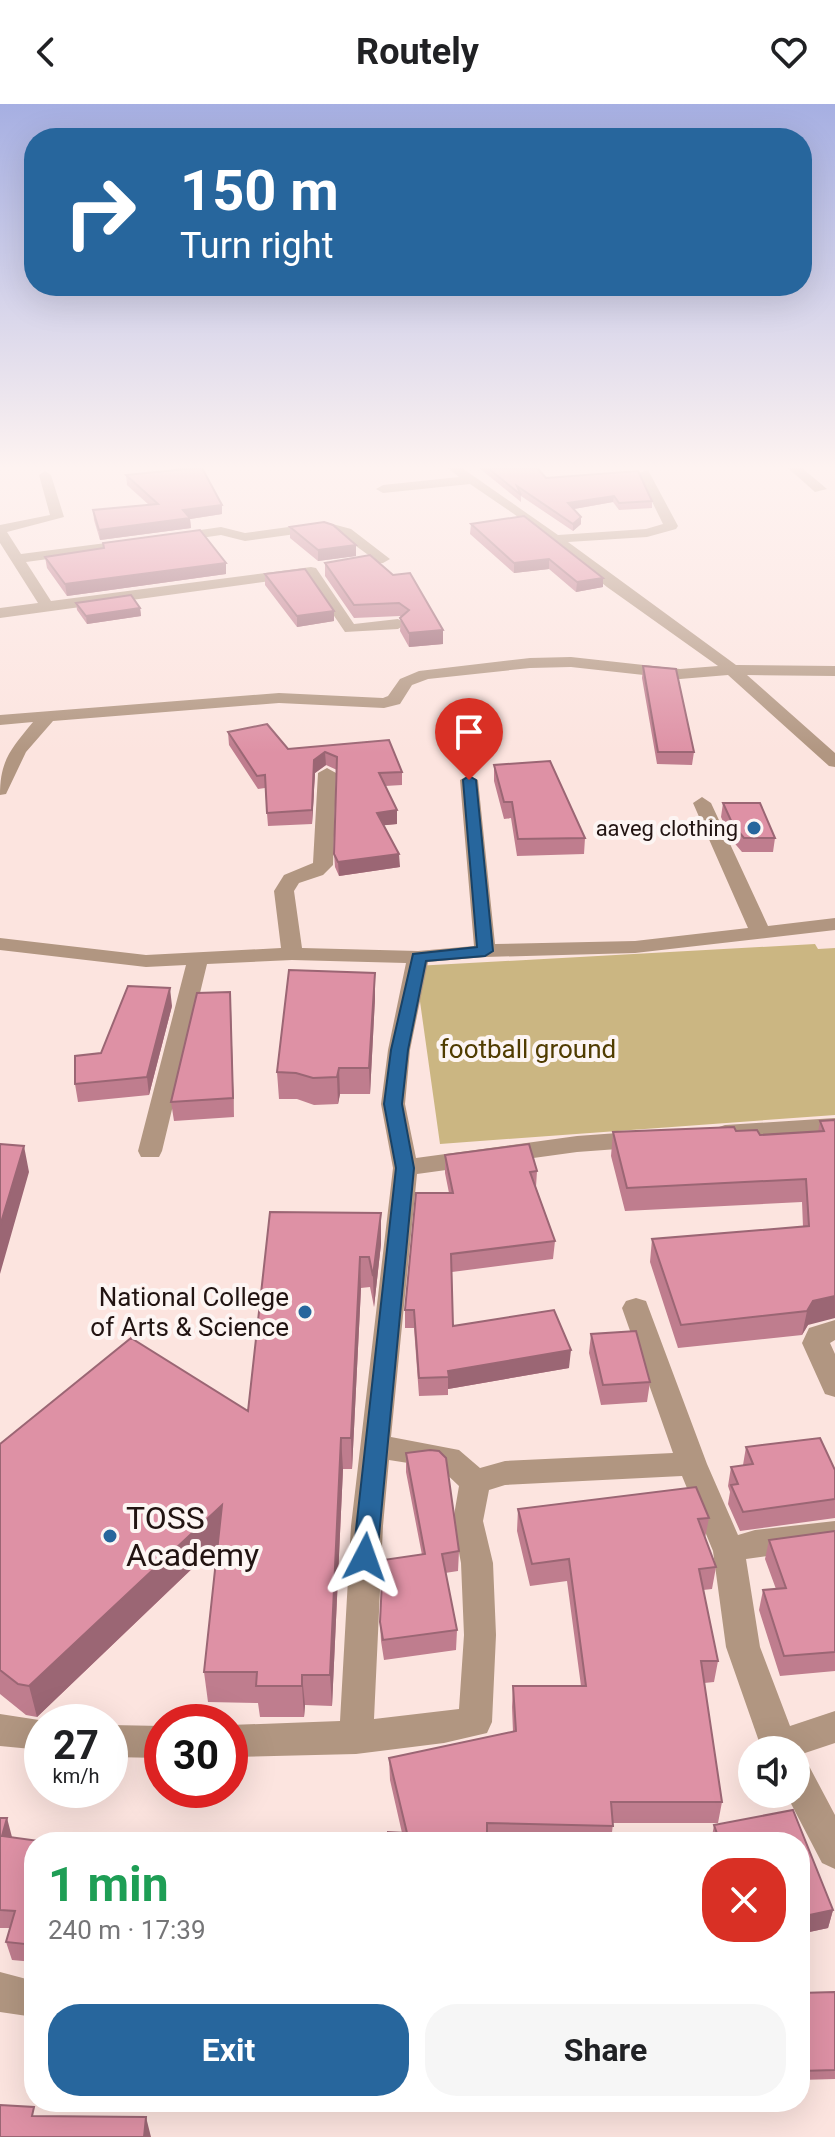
<!DOCTYPE html>
<html lang="en">
<head>
<meta charset="utf-8">
<style>
  :root { --surface:#fff; --page:#f6f6f6; --text:#202124; --muted:#757577; --accent:#27669d }
  body { margin:0; font-family:Roboto,sans-serif; background:var(--page); color:var(--text); height:100vh; display:flex; flex-direction:column; font-size:30px; white-space:nowrap }
  * { box-sizing:border-box; margin:0 }
  p { font-size:26px; color:var(--muted) }
  .icon { flex:none; width:44px; height:44px; fill:none; stroke:currentColor; stroke-width:2; stroke-linecap:round; stroke-linejoin:round }
  .map { position:relative; flex:1; overflow:hidden }
  .sheet { position:absolute; left:24px; top:1728px; width:786px; height:280px; display:flex; flex-direction:column; background:var(--surface); border-radius:32px; box-shadow:0 8px 32px #0002 }
  .sheet>* { flex:none }
  .hud { position:absolute; left:24px; top:24px; width:788px; height:168px; border-radius:32px; box-shadow:0 8px 32px #0002; background:#27669d; color:#fff; overflow:hidden }
  .tools { position:absolute; left:738px; top:1632px; display:grid; gap:16px }
  .tools a { display:grid; place-items:center; width:72px; height:72px; border-radius:50%; background:var(--surface); box-shadow:0 8px 32px #0002; font-size:40px }
  .speed { position:absolute; left:24px; top:1600px; display:flex; gap:16px; font-size:40px; font-weight:700; text-align:center }
  .speed>* { display:grid; place-content:center; width:104px; height:104px; border-radius:50%; background:var(--surface); box-shadow:0 8px 32px #0002; line-height:1 }
  .speed small { font-size:20px; font-weight:400 }
  .speed .limit { border:12px solid #d22; background:#fff; color:#111 }
  .pin { position:absolute; display:grid; place-items:center; width:68px; height:68px; color:#fff; margin:-82px -34px; border-radius:50% 50% 50% 0; rotate:-45deg; box-shadow:0 0 8px #0007 }
  .pin .icon { rotate:45deg }
  .me { position:absolute; width:88px; margin:-44px; rotate:4deg; stroke-linejoin:round; filter:drop-shadow(0 0 6px #0008) }
  .turn { display:flex; align-items:center; gap:28px; height:168px; padding:0 24px; font-size:36px }
  .turn .icon { width:104px; height:104px; stroke-width:2.5 }
  .turn b { display:block; font-size:56px; line-height:68px }
  .round { display:grid; place-items:center; flex:none; width:84px; height:84px; border-radius:32px; background:var(--page) }
  .headline { display:flex; align-items:center; justify-content:space-between; height:136px; padding:0 24px }
  h1 { font-size:48px; font-weight:700; line-height:60px; color:#1e9e55 }
  .primary-button { display:flex; gap:16px; margin-top:auto; padding:16px 24px }
  .primary-button a { flex:1; height:92px; border-radius:32px; background:var(--accent); color:#fff; font-size:32px; font-weight:700; line-height:92px; text-align:center }
  .primary-button a+a { background:var(--page); color:var(--text) }
  header { display:flex; justify-content:space-between; align-items:center; height:104px; padding:0 24px; background:var(--surface); font-size:36px; font-weight:700 }
  .map>svg:first-child { display:block }
</style>
</head>
<body>
<header><svg class="icon" aria-label="back" viewBox="0 0 24 24"><path d="M15 5l-7 7 7 7"/></svg>Routely<svg class="icon" aria-label="heart" viewBox="0 0 24 24"><path d="M12 20l-8-8c-3-5 5-10 8-4 3-6 11-1 8 4z"/></svg></header>
<div class="map">
<svg width="835" height="2033" viewBox="0 0 835 2033">
  <rect width="100%" height="100%" fill="#fce4df"/>
  <!-- green -->
  <path fill="#cbb682" d="M815,840L818,845L835,844V1011L440,1040L415,862Z"/>
  <g fill="none" stroke-linecap="round" stroke-linejoin="round">
    <!-- minor -->
    <path fill="#b19681" fill-rule="evenodd" d="M176,364H188V365L182,369Z
      M448,364H462L558,431L646,425L663,420L638,369L648,366L678,422L676,425L647,433L568,438L736,561L835,562V572L747,571L835,649V663L829,662L728,571L680,575L571,563L530,564L428,575L412,581L400,600L384,604L279,599L53,617L26,648L6,690L0,691C0,656 11,645 33,618L0,621V611L279,589L383,594L388,592L400,575L419,567L530,554L571,553L680,565L718,562L607,483L514,410L470,380L383,389L376,385L383,381L459,373Z
      M788,364H802L827,385L815,388Z
      M45,367L51,371L64,413L7,428L21,450L137,435L144,439L137,443L26,458L51,497L311,463L316,464L354,520L398,515L406,520L398,525L345,528L307,472L0,514V504L38,499L0,439V421L50,411L39,371Z
      M325,418L351,425L390,455L383,459L340,464V458L371,453L341,431L325,426L245,437L221,431L173,438L166,434L173,430L221,423L245,429Z
      M327,664L336,669L333,761L323,771L299,779L294,787L302,844L418,847L474,842L460,676L469,671L478,676L495,840L635,837L748,824L693,699L702,693L711,699L768,822L835,814V826L635,849L485,853L428,858L410,946L405,1000L416,1054L577,1032L645,1027L654,1030L657,1035L654,1040L645,1043L577,1048L417,1070L391,1333L459,1346L480,1364L505,1357L673,1349L622,1204L626,1197L636,1194L646,1197L707,1360L738,1431L755,1426L835,1417V1443L746,1455L760,1543L790,1622L835,1607V1639L796,1652V1646H762L726,1543L713,1447L682,1372L505,1381L489,1386L483,1417L493,1459L496,1531L492,1618L487,1629L444,1639L356,1650L230,1653V1621L340,1617L351,1422L393,1064L381,1000L388,946L406,859L292,856L207,860L162,1047L159,1053H141L138,1047L186,861L146,863L0,846V834L146,851L281,844L274,787L284,771L313,759L318,669ZM389,1356L440,1364L459,1382L453,1417L461,1459L464,1531L459,1605L374,1615L383,1422Z
      M835,1014V1030L725,1037L716,1034L713,1029L716,1024L725,1021Z
      M835,1216V1236L830,1239L835,1250V1293L825,1290L802,1239L809,1224Z
      M0,1610L52,1618H42V1646L0,1642Z
      M110,1621L162,1622V1654L110,1653Z
      M796,1658L809,1662L835,1711V1765L822,1759L786,1690H796Z
      M0,1868L34,1877V1913L0,1908Z"/>
  </g>
  <!-- wall -->
  <path fill="#bf7d8e" d="M479,364H537L546,374L652,397V404L619,406L613,398L574,405L581,413V420L573,427L521,392V398Z
    M126,371L222,401V410L190,415L191,424L100,436L94,416L93,406L149,401L127,381Z
    M524,412L603,483L576,488L549,465L514,469L470,430L471,420Z
    M290,423L356,452L318,457L290,434Z
    M103,439L226,459V470L67,492L47,464L45,453L104,444Z
    M370,451L443,540L409,543L400,527L401,513L400,512L354,514L325,472V459Z
    M265,470L334,517L297,523L265,481Z
    M76,499L140,504L141,512L87,520L77,506Z
    M643,562L694,648L692,661L657,660L642,574Z
    M228,628L288,645L389,636L402,668V681L385,682L397,706V720L384,721L400,763L339,772L335,763L334,750L337,666L326,661L315,669L312,720L268,722L265,684L258,685L229,641Z
    M494,661L585,734L584,750L517,752L511,714L504,715L494,677Z
    M723,699L775,734L773,748H742L731,735L721,713Z
    M230,888L234,1013L174,1017L171,998Z
    M375,894L370,990H340L338,1000L314,1001L297,995H279L277,968Z
    M172,902L149,991L78,998L75,980Z
    M835,1016L808,1221L802,1231L678,1244L650,1158L652,1135L803,1123L802,1098L625,1107L611,1052L613,1028L736,1027L760,1031L818,1028L820,1017Z
    M445,1051L537,1067L536,1083L555,1137L553,1155L452,1168L453,1222L569,1264L448,1285V1291L419,1292L414,1224H405V1206L449,1089L445,1069Z
    M270,1108L381,1140L374,1203L370,1183L361,1184L352,1365H343L332,1602L305,1601L304,1613H260L258,1599L208,1598L204,1568L218,1440L37,1613L26,1611L0,1590V1340L248,1307Z
    M591,1230L650,1278L647,1298L601,1301L589,1249Z
    M746,1343L835,1366V1414L740,1427L728,1400L730,1388L728,1382L731,1363L743,1361Z
    M406,1349L459,1447L458,1467L445,1469L457,1526L456,1546L384,1556L381,1537L380,1518L422,1451L406,1368Z
    M518,1405L709,1414L705,1434L716,1463L712,1485L703,1486L718,1557L714,1578L704,1579L722,1698L718,1719H613L611,1738H388L402,1729L390,1676L389,1654L513,1628L512,1603L513,1582H581L567,1477L530,1482L517,1427Z
    M835,1427V1567L780,1572L759,1506L763,1486L776,1485L765,1455L769,1436Z
    M793,1706L833,1806L828,1824L800,1830V1738H711L714,1721Z
    M0,1714L12,1734L34,1738V1858L12,1856L6,1838L10,1824H0Z
    M835,1888V1975L800,1976V1889Z"/>
  <!-- shaded-wall -->
  <path fill="#9b6674" d="M614,392L613,398L568,406V399Z
    M222,401V410L190,415L191,424L100,436L99,426L183,406Z
    M581,413V420L573,427V420Z
    M356,441V452L318,457V446Z
    M549,455V465L514,469V459Z
    M226,459V470L67,492L65,480Z
    M603,474V483L576,488L577,478Z
    M140,504L141,512L87,520L86,512Z
    M334,507V517L297,523V512Z
    M443,526V540L409,543V529Z
    M325,648L326,661L315,669L312,720V706L314,656Z
    M397,706V720L377,722V709Z
    M399,750L400,763L339,772L338,758Z
    M375,869V894L370,990L369,964Z
    M170,884L172,902L149,991L147,973Z
    M230,888L231,905L234,1013L233,994Z
    M339,964L340,990L338,1000L337,973Z
    M24,1042L29,1068L0,1170V1122Z
    M381,1109V1140L374,1203L373,1172Z
    M360,1153L361,1184L352,1365L351,1334Z
    M835,1192V1214L808,1221L802,1231L807,1207L813,1197Z
    M571,1246L569,1264L448,1285V1267Z
    M341,1334L343,1365L332,1602L330,1571Z
    M222,1401L226,1432L37,1613L29,1582Z
    M302,1571L305,1601L304,1613L302,1582Z
    M7,1714L12,1733L8,1751L2,1732Z
    M833,1806L828,1824L800,1830V1813Z
    M146,2013L151,2033H144Z"/>
  <!-- building -->
  <path fill="#de91a5" stroke="#9b6674" stroke-width="2" d="M196,364H202L222,401L183,406L190,414L99,426L93,406L158,400L126,371Z
    M488,364H537L546,374L638,367L652,397L619,399L614,392L568,399L581,413L573,420L517,382L521,391Z
    M524,412L603,474L577,478L549,455L514,459L471,420Z
    M324,418L333,421L356,441L318,446L290,423Z
    M200,426L226,459L65,480L45,453L104,444L103,439Z
    M370,451L393,471L410,469L443,526L409,529L400,514L409,506L399,499L354,501L325,459Z
    M305,465L334,507L297,512L265,470Z
    M131,491L140,504L86,512L76,499Z
    M643,562L676,565L694,648H658Z
    M267,620L288,645L389,636L402,668L379,669L397,706L377,709L399,750L338,758L334,750L337,653L325,648L314,656L312,706L267,709L265,671L257,672L228,628Z
    M550,657L585,734L518,735L512,698H504L494,661Z
    M723,699H760L775,734H744L733,721Z
    M289,866L375,869L369,964H339L337,973L313,974L296,969L277,968Z
    M128,882L170,884L147,973L75,980V952L101,949Z
    M230,888L233,994L171,998L197,889Z
    M835,1016V1192L813,1197L807,1207L681,1221L652,1135L809,1122L806,1075L627,1084L613,1028L734,1023L736,1027L757,1026L760,1031L824,1027L820,1017Z
    M0,1040L24,1042L0,1122Z
    M529,1040L537,1067L530,1068L555,1137L451,1150L453,1222L554,1206L571,1246L448,1267L449,1273L419,1274L414,1206H405L416,1089H453L445,1051Z
    M270,1108L381,1109L373,1172L369,1153H360L351,1334H341L330,1571H302V1582H256L257,1568H204L222,1401L29,1582L18,1580L0,1566V1340L131,1234L248,1307Z
    M636,1227L650,1278L603,1281L591,1230Z
    M820,1334L835,1366V1395L743,1408L731,1381L738,1380L731,1363L753,1360L746,1343Z
    M430,1346L439,1347L446,1354L459,1447L442,1450L457,1526L383,1536L380,1518L383,1456L425,1450L406,1349Z
    M696,1383L709,1414L698,1415L716,1463L699,1465L718,1557H701L722,1698H611L613,1722L487,1719V1738H388V1728L407,1729L389,1654L516,1627L513,1582H586L569,1455L532,1460L518,1405Z
    M835,1427V1548L784,1552L763,1486L786,1484L769,1436Z
    M793,1706L833,1806L800,1813V1738H720L714,1721Z
    M0,1714H7L2,1732L46,1738H34V1841L6,1838L15,1807L0,1806Z
    M835,1888V1966L800,1967V1889Z
    M0,2001L34,2003L32,2012L146,2013L144,2033H0Z"/>
  <!-- sky -->
  <linearGradient id="sky" x2="0" y2="1"><stop stop-color="#a6afe2"/><stop offset="0.56" stop-color="#fef3f1"/><stop offset="1" stop-color="#fef3f1" stop-opacity="0"/></linearGradient>
  <rect width="835" height="649" fill="url(#sky)"/>
  <!-- route -->
  <path fill="#27669d" stroke="#194266" stroke-width="2" d="M469,672L476,676L493,847L485,852L426,857L408,946L402,1000L414,1064L377,1453L374,1460L365,1463L357,1460L353,1453L396,1064L384,1000L391,946L413,850L477,843L463,676Z"/>
  <!-- markers -->
  <g fill="#27669d" stroke="#fdf5f3" stroke-width="3">
    <circle cx="754" cy="724" r="8"/>
    <circle cx="305" cy="1208" r="8"/>
    <circle cx="110" cy="1432" r="8"/>
  </g>
  <g text-anchor="middle" dominant-baseline="central" stroke-width="8" stroke-linejoin="round" paint-order="stroke">
    <!-- far-poi labels -->
    <g font-size="22" fill="#221412" stroke="#fdf5f3" text-anchor="end">
      <text x="738" y="724">aaveg clothing</text>
    </g>
    <!-- park labels -->
    <g font-size="26" fill="#503c00" stroke="#fdf5f3">
      <text x="528" y="945">football ground</text>
    </g>
    <!-- poi labels -->
    <g font-size="26" fill="#221412" stroke="#fdf5f3" text-anchor="end">
      <text x="289" y="1193">National College<tspan x="289" dy="30">of Arts &amp; Science</tspan></text>
    </g>
    <!-- near-poi labels -->
    <g font-size="32" fill="#221412" stroke="#fdf5f3" text-anchor="start">
      <text x="126" y="1414">TOSS<tspan x="126" dy="37">Academy</tspan></text>
    </g>
  </g>
</svg>
<div class="tools">
<a><svg class="icon" aria-label="sound" viewBox="0 0 24 24"><path d="M4 9h4l5-4v14l-5-4H4zM17 9q2 3 0 6"/></svg></a>
</div>
<div class="speed"><div>27<small>km/h</small></div><div class="limit">30</div></div>
<div class="pin" style="left:469px;top:676px;background:#d93025"><svg class="icon" aria-label="arrive" viewBox="0 0 24 24"><path d="M6 21V4h12l-3 4 3 4H6"/></svg></div>
<svg class="me" style="left:365px;top:1453px" viewBox="-20 -20 40 40"><path d="M0-17L14 15 0 8-14 15z" fill="#27669d" stroke="#fff" stroke-width="4"/></svg>
<div class="hud">
<div class="turn"><svg class="icon" aria-label="right" viewBox="0 0 24 24"><path d="M7 20v-9h11M14 6l5 5-5 5"/></svg><div><b>150 m</b>Turn right</div></div>
</div>
<section class="sheet">
<div class="headline"><div><h1>1 min</h1><p>240 m · 17:39</p></div><a class="round" style="background:#d93025;color:#fff"><svg class="icon" aria-label="close" viewBox="0 0 24 24"><path d="M6 6l12 12M18 6L6 18"/></svg></a></div>
<div class="primary-button"><a>Exit</a><a>Share</a></div>
</section>
</div>
</body>
</html>
